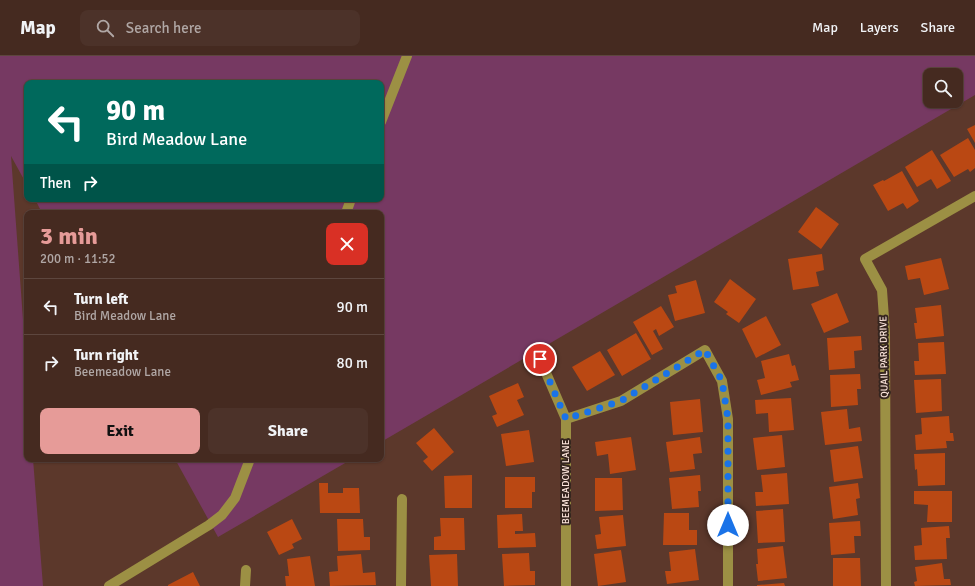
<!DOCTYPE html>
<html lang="en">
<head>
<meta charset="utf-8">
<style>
  :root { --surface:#452a20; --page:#4c3229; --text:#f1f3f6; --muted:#b0a7a5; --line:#5d463e; --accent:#e69b98 }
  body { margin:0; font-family:Signika,sans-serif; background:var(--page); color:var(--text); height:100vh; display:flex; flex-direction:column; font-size:15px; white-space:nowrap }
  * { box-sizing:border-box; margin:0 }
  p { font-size:13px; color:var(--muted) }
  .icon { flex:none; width:22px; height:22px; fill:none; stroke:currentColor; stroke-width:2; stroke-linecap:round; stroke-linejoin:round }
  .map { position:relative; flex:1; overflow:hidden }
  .drawer { position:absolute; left:24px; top:154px; width:360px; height:252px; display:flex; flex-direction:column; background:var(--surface); border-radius:8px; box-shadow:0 1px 3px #0004,0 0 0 1px var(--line) }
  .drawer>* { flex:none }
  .banner { position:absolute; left:24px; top:24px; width:360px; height:122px; border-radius:8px; box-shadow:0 1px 3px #0004,0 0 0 1px var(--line); background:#00695c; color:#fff; overflow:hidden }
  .fabs { position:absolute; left:923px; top:12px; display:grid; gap:8px }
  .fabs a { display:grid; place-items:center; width:40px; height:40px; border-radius:8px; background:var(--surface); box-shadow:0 1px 3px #0004,0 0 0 1px var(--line); font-size:20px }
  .pin { position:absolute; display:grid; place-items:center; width:34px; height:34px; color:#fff; margin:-17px; border:2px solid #fff; border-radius:50%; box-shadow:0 1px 4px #0007 }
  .me { position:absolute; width:44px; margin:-22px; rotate:0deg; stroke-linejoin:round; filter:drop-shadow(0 0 3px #0008) }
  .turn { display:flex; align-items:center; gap:14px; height:84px; padding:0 16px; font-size:18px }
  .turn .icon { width:52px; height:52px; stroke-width:2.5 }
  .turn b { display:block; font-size:28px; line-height:34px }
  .then { display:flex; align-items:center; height:38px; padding:0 16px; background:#0003; gap:8px; font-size:15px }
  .round { display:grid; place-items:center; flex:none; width:42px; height:42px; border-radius:8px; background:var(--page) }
  .head { display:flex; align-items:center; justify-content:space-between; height:68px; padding:0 16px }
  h1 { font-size:24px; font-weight:700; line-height:30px; color:var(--accent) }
  .primary-button { display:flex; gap:8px; margin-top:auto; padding:8px 16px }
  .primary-button a { flex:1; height:46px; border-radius:8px; background:var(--accent); color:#111; font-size:16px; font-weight:700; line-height:46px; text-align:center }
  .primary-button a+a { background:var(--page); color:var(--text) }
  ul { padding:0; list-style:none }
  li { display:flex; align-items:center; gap:12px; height:56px; padding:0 16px; border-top:1px solid var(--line) }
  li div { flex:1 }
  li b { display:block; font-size:15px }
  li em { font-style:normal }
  header { display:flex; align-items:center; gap:24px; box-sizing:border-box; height:56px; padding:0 20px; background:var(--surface); border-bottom:1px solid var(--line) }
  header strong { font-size:19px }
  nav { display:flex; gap:22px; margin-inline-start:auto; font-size:14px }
  .search { width:280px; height:36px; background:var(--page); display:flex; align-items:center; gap:10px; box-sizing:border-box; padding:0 14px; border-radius:8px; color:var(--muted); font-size:15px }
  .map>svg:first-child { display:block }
</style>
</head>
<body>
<header>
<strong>Map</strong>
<div class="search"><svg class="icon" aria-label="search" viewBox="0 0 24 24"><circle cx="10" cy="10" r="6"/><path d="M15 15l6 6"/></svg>Search here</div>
<nav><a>Map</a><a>Layers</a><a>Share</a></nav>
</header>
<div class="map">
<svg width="975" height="530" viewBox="0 0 975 530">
  <rect width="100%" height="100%" fill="#5c382b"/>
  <!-- green -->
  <path fill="#763962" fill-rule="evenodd" d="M0,0H975V39L381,386V157H42L35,143H381V27H27V129L11,100L27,318V403H33L43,530H0ZM930,19H956V45H930Z
    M175,403H352L218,481Z"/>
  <!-- building -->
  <path fill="#ba4813" d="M975,69V87L967,73Z
    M968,82L975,94V112L970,116L968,113L954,121L940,99Z
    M932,94L951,125L937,133L931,123L917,131L905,111Z
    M902,115L919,145L907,153L903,147L888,155L873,129L883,124L884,125Z
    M816,151L839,168L821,193L798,176Z
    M822,198L824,214L816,216L819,230L793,234L788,203Z
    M941,202L949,233L924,239L920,222L908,224L905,210Z
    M730,223L756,243L739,267L726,258L728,256L714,246Z
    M696,224L705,257L675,265L668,239L677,237L675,230Z
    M837,237L849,266L824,277L811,248Z
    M941,249L944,280L916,283L914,267H917L915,252Z
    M661,250L674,271L659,280L656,273L653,275L663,293L652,299L633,266Z
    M766,260L781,289L756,302L742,273Z
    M636,277L651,303L622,320L607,294Z
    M861,280L862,294L854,295L855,312L829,314L827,282Z
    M944,286L946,318L915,319L914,305H919L918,287Z
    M600,295L615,319L587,335L572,311Z
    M789,298L792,310L795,309L799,324L790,326L792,331L761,339L757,324L765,322L761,305Z
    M860,318L861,333H857L858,349L831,351L830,319Z
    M941,323L942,355L916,357L914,324Z
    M518,327L524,341L517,344L524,359L497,371L492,360L497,358L489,340Z
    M791,342L794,374L769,376L768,357L756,358L755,344Z
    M700,343L703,376L673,379L670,346Z
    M847,353L849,373L860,371L862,385L825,389L821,356Z
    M949,360L950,377H953L954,385H946L947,392L916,394L915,379L922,378L921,362Z
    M434,372L454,396L432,415L423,405L428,401L416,387Z
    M529,374L534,406L506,410L501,378Z
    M782,379L785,411L757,414L753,382Z
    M631,381L636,414L610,418L608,398L597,400L595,386Z
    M700,381L702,397L693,398L695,413L670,416L666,386Z
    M858,390L863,422L834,426L830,394Z
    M945,397V429L918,430L917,413L915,414L914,398Z
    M787,417L789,448L756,450L755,436H763L761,419Z
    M472,419V452H445L444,420Z
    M700,419L701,435H698L699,451L672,453L669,422Z
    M505,421H535V436H532V452H505Z
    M595,422H622L623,454L595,455Z
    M319,427H328V437H343V432H359L360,457H320Z
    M858,427L860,442L856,443L858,459L833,463L829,431Z
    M914,435H952V466H927L928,449L914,448Z
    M783,453L785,486L758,487L756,455Z
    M664,457H689V474H697V489H663Z
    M522,458L523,475H515V478L535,477L536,491L498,492L497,459Z
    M623,459L626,490L597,493L595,479L601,478L599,461Z
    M440,462H464L465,494H434V481L441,480Z
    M292,463L302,483L292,488L294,492L279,499L267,476Z
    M337,463H363L364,481H370V494L338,495Z
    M860,465L861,480H854L855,497L831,499L829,467Z
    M949,470L950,482H946L947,503L915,504L914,490L922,489L921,472Z
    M783,490L787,522L758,525L756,508H758L757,493Z
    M695,493L699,524L667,528L665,515H671L669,496Z
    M621,494L626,526L598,530L594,498Z
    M529,497L530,515H535V529L504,530L502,498Z
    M361,498L363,517L375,516L376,529L330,530L329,516L338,515L337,500Z
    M457,498L458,530H431L429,499Z
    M310,500L315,530H286L285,520H289L287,503Z
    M833,502H860L861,530H833Z
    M942,507L944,523H950L951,529L915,530L914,526L917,525L915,511Z
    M193,516L200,530H168V529Z
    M784,527L785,530H757V529Z"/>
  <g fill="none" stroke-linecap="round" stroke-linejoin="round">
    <!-- minor -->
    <path stroke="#9c9044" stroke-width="10" d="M381,66L407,0
      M346,157L351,143
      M540,303L566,363V530
      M566,363L621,345L705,294L722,325L728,363V530
      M109,530L209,469L222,459L235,442L250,403
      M245,530L246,514
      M401,530L402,443
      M886,530L885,276L882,234L865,203L975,140"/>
  </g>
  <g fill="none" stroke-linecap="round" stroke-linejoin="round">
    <!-- route -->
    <path stroke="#1a73e8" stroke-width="7" stroke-dasharray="0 12.6" d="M540,303L566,363L621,345L705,294L722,325L728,363V469"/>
  </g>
  <g text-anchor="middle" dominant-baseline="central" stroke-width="4" stroke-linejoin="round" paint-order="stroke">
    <!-- street labels -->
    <g font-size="10" fill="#fee7de" stroke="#35251f">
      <text transform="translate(884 301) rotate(-91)">QUAIL PARK DRIVE</text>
      <text transform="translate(566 426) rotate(-90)">BEEMEADOW LANE</text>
    </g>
  </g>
</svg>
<div class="fabs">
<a><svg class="icon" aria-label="search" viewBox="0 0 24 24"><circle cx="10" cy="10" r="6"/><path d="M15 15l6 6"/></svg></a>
</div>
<div class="pin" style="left:540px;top:303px;background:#d93025"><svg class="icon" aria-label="arrive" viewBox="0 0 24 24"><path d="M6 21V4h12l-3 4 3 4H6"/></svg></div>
<svg class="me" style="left:728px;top:469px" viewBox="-20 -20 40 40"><circle r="19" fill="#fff"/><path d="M0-13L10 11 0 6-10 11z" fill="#1a73e8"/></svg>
<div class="banner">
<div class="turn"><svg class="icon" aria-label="left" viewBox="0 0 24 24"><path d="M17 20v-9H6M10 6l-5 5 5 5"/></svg><div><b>90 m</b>Bird Meadow Lane</div></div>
<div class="then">Then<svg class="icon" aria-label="right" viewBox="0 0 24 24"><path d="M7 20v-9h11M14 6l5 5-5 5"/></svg></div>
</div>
<section class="drawer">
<div class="head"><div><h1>3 min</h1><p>200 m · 11:52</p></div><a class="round" style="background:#d93025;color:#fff"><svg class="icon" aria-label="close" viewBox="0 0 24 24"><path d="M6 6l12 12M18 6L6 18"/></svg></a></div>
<ul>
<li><svg class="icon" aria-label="left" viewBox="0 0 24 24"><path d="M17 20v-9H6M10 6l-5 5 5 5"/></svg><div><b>Turn left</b><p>Bird Meadow Lane</p></div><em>90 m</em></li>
<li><svg class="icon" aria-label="right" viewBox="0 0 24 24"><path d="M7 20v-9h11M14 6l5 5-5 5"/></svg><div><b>Turn right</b><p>Beemeadow Lane</p></div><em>80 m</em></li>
</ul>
<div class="primary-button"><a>Exit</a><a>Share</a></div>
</section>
</div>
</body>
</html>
